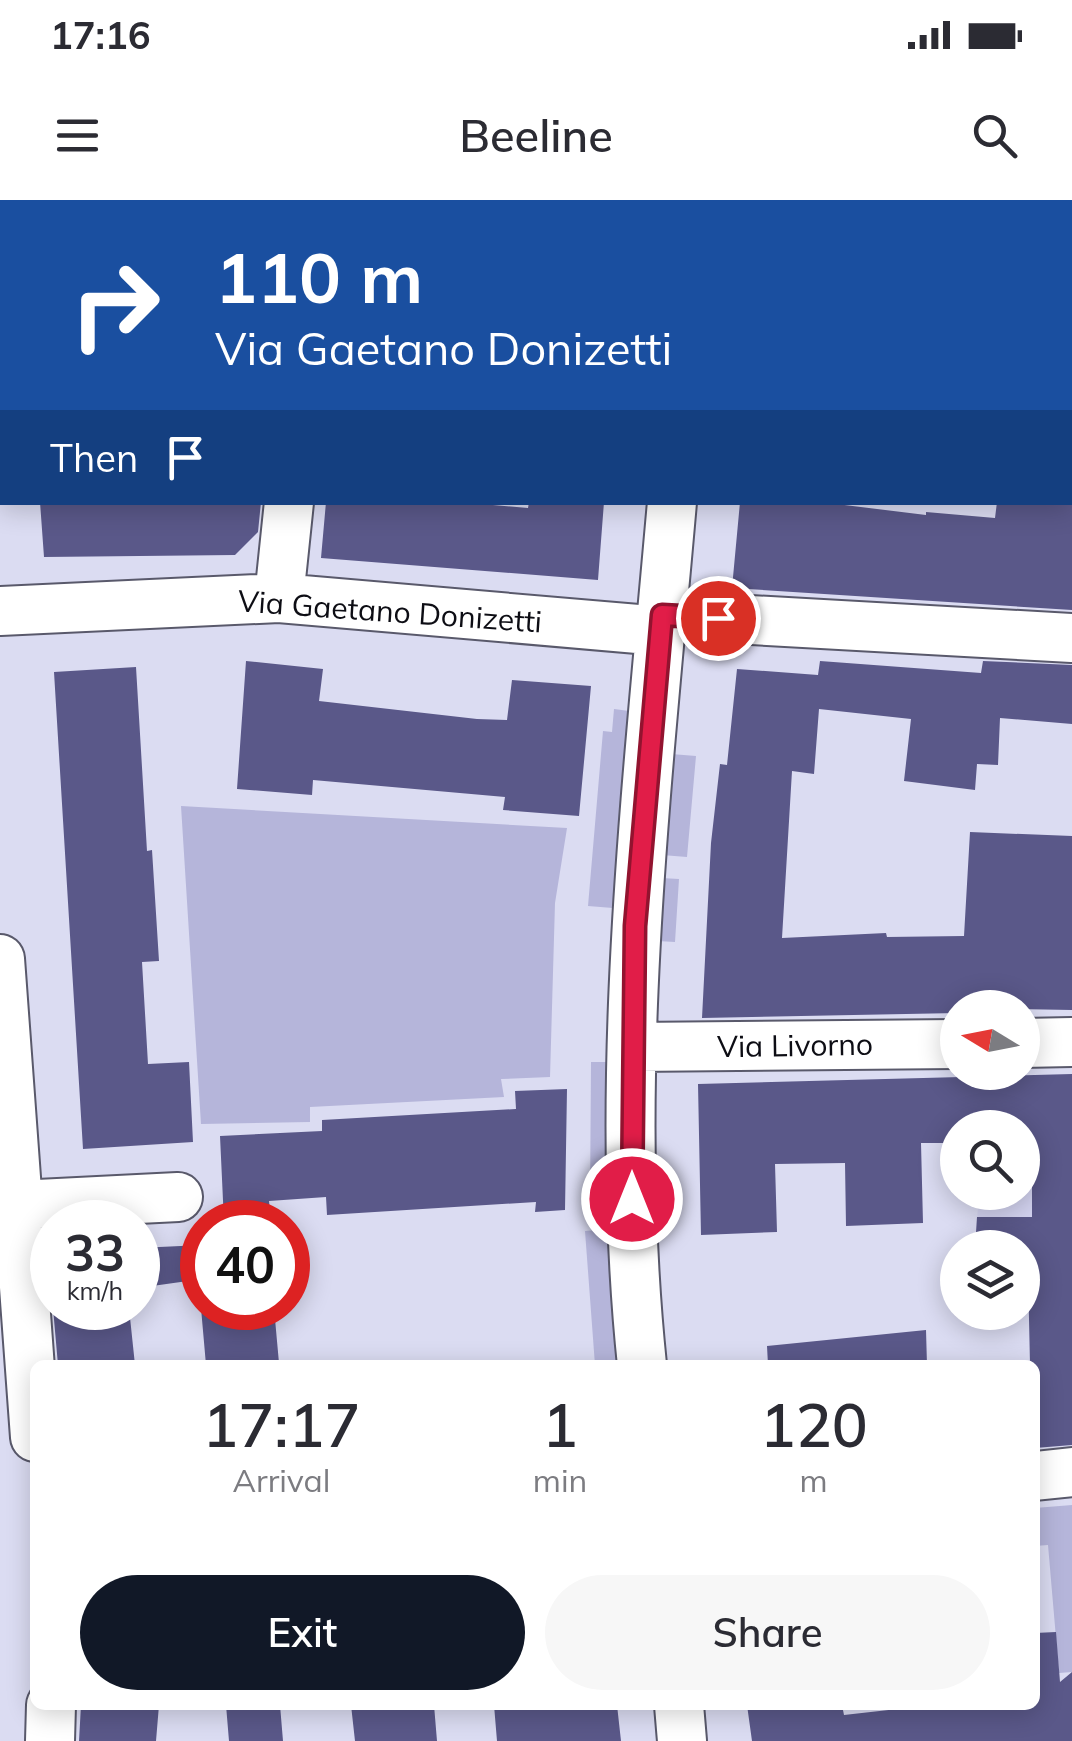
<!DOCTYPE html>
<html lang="en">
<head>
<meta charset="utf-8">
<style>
  :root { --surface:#fff; --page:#f7f7f7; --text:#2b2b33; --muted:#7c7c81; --accent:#111827 }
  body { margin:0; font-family:Mulish,sans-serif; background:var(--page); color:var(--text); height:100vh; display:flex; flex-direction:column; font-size:38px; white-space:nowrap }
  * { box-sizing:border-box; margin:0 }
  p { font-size:32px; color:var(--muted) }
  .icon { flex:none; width:55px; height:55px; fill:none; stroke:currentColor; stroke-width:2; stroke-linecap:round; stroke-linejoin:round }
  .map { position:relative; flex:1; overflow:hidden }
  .sheet { position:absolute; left:30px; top:1160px; width:1010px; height:350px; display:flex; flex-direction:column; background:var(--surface); border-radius:15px; box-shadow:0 5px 25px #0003 }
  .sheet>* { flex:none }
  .guide { position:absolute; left:0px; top:0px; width:1072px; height:305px; box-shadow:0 5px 25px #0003; background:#1a4fa0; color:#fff; overflow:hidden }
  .needle { width:65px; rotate:280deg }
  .controls { position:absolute; left:940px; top:790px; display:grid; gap:20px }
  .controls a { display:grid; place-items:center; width:100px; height:100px; border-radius:50%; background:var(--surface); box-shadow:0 5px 25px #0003; font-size:50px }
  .speed { position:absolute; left:30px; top:1000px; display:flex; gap:20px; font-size:50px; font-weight:700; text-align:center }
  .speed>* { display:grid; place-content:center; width:130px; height:130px; border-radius:50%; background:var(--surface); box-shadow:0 5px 25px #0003; line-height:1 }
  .speed small { font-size:25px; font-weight:400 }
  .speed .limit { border:15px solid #d22; background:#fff; color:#111 }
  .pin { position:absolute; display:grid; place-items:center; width:85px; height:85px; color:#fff; margin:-42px; border:5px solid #fff; border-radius:50%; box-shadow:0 2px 10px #0007 }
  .me { position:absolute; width:110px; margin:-55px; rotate:0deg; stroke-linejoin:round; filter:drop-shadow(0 0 8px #0008) }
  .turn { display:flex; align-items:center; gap:35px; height:210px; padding:0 50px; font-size:45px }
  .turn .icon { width:130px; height:130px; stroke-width:2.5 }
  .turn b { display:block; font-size:70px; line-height:85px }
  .then { display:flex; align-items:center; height:95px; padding:0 50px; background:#0003; gap:20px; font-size:38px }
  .eta { display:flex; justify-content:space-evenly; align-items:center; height:170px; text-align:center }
  .eta b { font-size:60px; font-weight:600; line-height:70px }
  .cta { display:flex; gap:20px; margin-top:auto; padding:20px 50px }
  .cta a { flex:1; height:115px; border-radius:60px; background:var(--accent); color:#fff; font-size:40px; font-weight:600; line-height:115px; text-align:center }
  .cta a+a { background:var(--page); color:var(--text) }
  .status { display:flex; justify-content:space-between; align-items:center; height:70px; padding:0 50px; background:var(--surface); direction:ltr }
  .status svg { height:28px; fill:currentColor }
  header { display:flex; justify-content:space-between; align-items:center; height:130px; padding:0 50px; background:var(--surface); font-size:45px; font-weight:600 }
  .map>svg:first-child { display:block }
</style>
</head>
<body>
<div class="status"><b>17:16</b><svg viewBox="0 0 49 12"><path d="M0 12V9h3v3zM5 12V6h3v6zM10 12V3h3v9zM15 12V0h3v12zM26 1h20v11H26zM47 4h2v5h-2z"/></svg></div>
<header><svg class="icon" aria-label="menu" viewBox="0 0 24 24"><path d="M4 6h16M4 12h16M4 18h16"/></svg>Beeline<svg class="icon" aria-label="search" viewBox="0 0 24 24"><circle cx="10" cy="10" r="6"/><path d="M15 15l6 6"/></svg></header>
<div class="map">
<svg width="1072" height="1541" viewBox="0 0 1072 1541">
  <rect width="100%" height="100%" fill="#dbdcf2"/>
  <!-- built -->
  <path fill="#d2d2ef" d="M1072,874V1016L1020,1047L975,1048L979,993L1022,992V928Z"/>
  <!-- green -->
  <path fill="#b5b5da" d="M614,509L629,511L613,708L588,706L603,531L612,532Z
    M671,554L696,556L687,657L662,655Z
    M181,606L567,628L555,703L550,877L501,879L504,897L310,907V922L201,924Z
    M661,678L679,679L675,742L657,741Z
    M591,862H611L610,1001H590Z
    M611,1029L622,1165H595L585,1031Z
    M1072,1305V1472L1059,1473L1048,1345L1035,1346V1308Z"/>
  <!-- building -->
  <path fill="#5a5889" d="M40,302H261L258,332L235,355L44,357Z
    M326,302H459L528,308L529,302H604L598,380L321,358Z
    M740,302H820L926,315V312L995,318L997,302H1072V410L732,388Z
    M246,461L323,469L319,501L477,519L507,520L512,480L591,486L579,616L503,610L505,597L313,580L312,595L237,589Z
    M820,461L981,473L983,461L1072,465V524L1000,518L998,565L977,564L975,590L904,581L911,519L819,509L814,574L792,571L782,738L886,733L887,737L964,736L970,632L1072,636V810L958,808V813L702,818L711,643L720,564L727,565L737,469L818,475Z
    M136,467L147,651L152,650L159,761L142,762L148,864L189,862L193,942L83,949L54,472Z
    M1072,874V1245L1035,1248V1165H1030L1028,1073L1022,1069V1048H975L977,1017H1032V942H1022V928H958V943H921L923,1023L846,1026L845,963L775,964L777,1032L701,1035L698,884Z
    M567,889L565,1010L535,1012L536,1002L327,1015L326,997L269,1001L271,1022H224L220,936L322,931V920L516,909L515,891Z
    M202,1045V1079L138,1088V1048Z
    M53,1108H129L135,1165H58Z
    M201,1108H274L279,1163L206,1165Z
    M926,1130L927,1165H768L767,1146Z
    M1056,1432L1060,1482L1072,1472V1541H752L747,1505H842L844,1515L933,1505H1035V1433Z
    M81,1505H159L156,1541H79Z
    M226,1505H280L283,1541H229Z
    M351,1505H434L437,1541H355Z
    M494,1505H617L621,1541H497Z"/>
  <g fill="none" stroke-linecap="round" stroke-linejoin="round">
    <defs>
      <path id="minor" d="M320,2L321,0
        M698,2V0
        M279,398L289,302
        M0,411L279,398L661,431
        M662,415L1072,438
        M0,759L35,1237
        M1022,843L1072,842
        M633,847L958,844
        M18,1005L178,997
        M642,1165C612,878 647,588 672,302
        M1035,1276L1072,1272
        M679,1505L682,1541
        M50,1541L51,1505"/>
    </defs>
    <!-- minor casing -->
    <use href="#minor" stroke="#59596b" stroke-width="52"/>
    <!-- minor -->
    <use href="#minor" stroke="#fff" stroke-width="48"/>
  </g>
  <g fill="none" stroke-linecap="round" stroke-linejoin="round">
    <defs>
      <path id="route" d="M632,999L635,726L662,415L718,418"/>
    </defs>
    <!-- route casing -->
    <use href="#route" stroke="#92132f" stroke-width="25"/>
    <!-- route -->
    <use href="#route" stroke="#e11d48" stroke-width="18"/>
  </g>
  <g text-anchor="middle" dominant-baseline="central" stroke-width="10" stroke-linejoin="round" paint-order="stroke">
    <!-- street labels -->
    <g font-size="30" fill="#0d0d14" stroke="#fff">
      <text transform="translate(390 411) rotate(4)">Via Gaetano Donizetti</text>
      <text transform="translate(795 845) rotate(-1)">Via Livorno</text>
    </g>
  </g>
</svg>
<div class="controls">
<a><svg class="needle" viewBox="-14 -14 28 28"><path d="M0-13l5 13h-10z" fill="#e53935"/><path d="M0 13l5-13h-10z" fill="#7c7c81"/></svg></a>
<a><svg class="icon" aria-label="search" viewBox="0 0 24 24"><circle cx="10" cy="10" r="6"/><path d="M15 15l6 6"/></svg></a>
<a><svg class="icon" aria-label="layers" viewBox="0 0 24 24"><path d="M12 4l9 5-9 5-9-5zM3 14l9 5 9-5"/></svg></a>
</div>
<div class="speed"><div>33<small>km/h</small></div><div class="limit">40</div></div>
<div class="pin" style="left:718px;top:418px;background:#d93025"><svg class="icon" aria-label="arrive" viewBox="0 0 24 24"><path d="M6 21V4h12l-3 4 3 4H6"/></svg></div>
<svg class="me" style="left:632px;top:999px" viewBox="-20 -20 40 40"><circle r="17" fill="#e11d48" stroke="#fff" stroke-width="3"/><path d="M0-11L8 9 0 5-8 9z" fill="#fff"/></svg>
<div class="guide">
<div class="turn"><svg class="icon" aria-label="right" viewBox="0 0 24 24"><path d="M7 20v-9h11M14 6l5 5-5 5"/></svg><div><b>110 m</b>Via Gaetano Donizetti</div></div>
<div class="then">Then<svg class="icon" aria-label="arrive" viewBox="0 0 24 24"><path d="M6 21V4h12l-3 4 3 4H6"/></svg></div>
</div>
<section class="sheet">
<div class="eta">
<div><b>17:17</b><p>Arrival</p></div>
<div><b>1</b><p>min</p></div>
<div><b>120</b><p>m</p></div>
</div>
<div class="cta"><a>Exit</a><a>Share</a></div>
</section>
</div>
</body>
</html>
